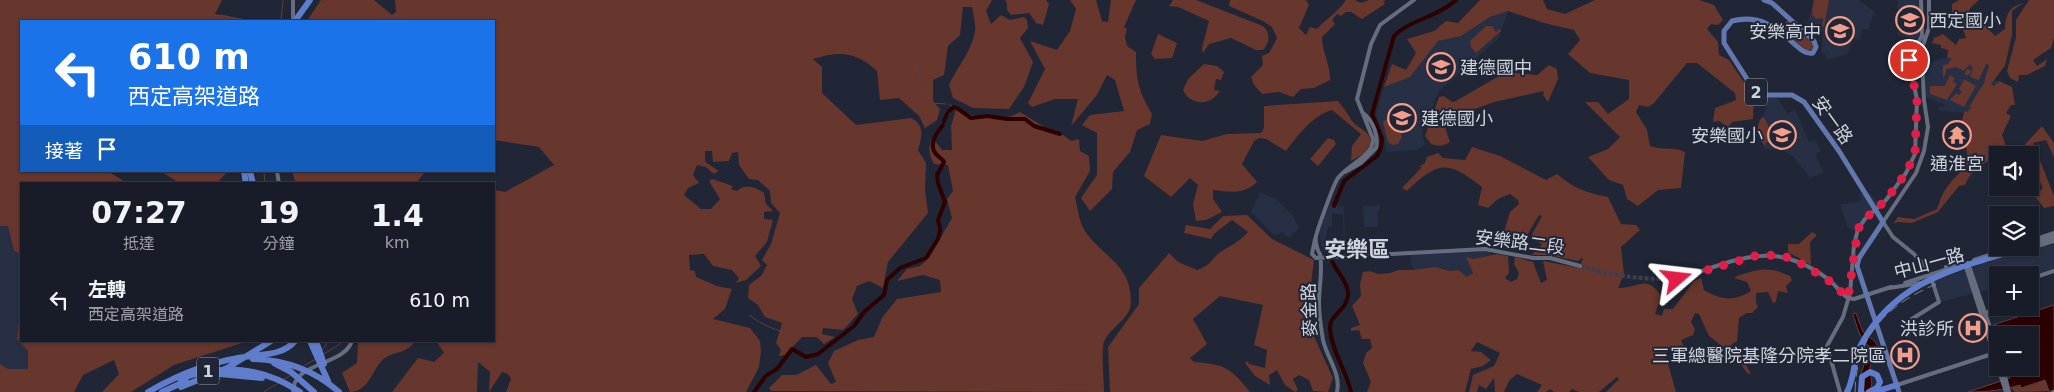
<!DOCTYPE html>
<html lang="zh-TW">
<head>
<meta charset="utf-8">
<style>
  :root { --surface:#181c28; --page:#212530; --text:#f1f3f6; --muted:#9fa1a8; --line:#363a45 }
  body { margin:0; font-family:"DejaVu Sans","Noto Sans TC",sans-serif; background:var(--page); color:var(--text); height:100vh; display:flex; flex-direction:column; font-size:19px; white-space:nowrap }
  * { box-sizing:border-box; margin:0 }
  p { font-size:16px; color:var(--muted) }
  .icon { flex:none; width:28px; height:28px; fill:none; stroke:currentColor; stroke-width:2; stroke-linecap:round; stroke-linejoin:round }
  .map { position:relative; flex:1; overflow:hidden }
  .side { position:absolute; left:20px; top:182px; width:475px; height:160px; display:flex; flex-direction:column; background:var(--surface); border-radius:0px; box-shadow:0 1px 4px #0004,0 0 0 1px var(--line) }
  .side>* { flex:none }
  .banner { position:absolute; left:20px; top:20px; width:475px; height:152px; border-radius:0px; box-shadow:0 1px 4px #0004,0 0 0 1px var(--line); background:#1a73e8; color:#fff; overflow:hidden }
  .tools { position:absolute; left:1989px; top:146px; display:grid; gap:10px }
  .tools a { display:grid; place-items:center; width:50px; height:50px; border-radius:0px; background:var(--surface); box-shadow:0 1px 4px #0004,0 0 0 1px var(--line); font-size:25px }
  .pin { position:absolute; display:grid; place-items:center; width:42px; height:42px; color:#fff; margin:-21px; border:2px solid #fff; border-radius:50%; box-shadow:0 1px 5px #0007 }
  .me { position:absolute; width:55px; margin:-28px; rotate:73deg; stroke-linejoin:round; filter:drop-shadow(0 0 4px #0008) }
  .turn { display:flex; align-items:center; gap:18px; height:105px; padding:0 25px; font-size:22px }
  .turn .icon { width:65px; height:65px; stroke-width:2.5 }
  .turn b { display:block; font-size:35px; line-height:42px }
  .then { display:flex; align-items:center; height:48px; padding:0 25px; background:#0003; gap:10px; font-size:19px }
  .eta { display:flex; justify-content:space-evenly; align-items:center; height:85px; text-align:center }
  .eta b { font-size:30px; font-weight:800; line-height:35px }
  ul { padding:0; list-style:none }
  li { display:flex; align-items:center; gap:15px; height:65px; padding:0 25px }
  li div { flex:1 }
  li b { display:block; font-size:19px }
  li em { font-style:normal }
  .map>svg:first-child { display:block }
</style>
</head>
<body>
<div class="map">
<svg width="2054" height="392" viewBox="0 0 2054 392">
  <rect width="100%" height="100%" fill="#202635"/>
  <!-- built -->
  <path fill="#272f44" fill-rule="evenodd" d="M1813,0H1858L1874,11L1869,29H1862L1860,40L1853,39L1848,54L1827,60L1825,54L1821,52L1823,33L1805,23L1809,21Z
    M1898,0H1919L1920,29L1921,33L1926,34L1925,39L1919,40L1898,35L1902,10L1897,8Z
    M1508,11L1499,38L1439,91L1422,132L1425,145L1417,150L1386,152L1385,139L1376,114L1384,87L1410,77L1437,41L1461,36L1490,17Z
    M1988,39L1992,76L1999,82L1970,114L1938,110V108L1945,106L1944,104L1926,97L1924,64L1951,56L1962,42Z
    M1767,97H1777L1787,113L1795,110L1809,142L1815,140L1821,151L1815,154L1824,173L1810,178L1793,156L1782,150L1765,149L1757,133L1759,121L1765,111Z
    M1260,192L1276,199L1293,216L1299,228L1290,237H1287L1282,232L1275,236L1251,212Z
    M1863,192L1865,194L1869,192L1879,204L1864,218L1856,233L1847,226L1840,204L1857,202L1861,200L1859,195Z
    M0,202L21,229V341H44L27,376L9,392H0Z
    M1329,205L1344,207L1345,251L1323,252L1319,233ZM1332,214H1343L1344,250H1334L1333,243H1329L1326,239L1328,227L1332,226Z
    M1381,205L1378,212V227H1364L1363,206Z
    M2054,240V269L2030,277V275H1998L1997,287L1940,302L1935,280Z
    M1488,249L1491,255L1473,259V273L1467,278L1458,270L1450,271L1444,268L1414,270L1411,264V254Z"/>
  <!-- green -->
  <path fill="#67362c" d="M0,0H222L215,14L244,19V21H21V171H108L128,184H21V254L14,251L8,226H0Z
    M321,0H374L392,15L396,12L395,0H992L986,11L991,24L1001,15L1010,20L1024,17L1027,20L1028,28L1020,38L1033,62L1024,87L1009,109L973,108L953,98L949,85C957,67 972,51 975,31C976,24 973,14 972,7H963L960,35L948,46L944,75L933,80V101L940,109L937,120L925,128L919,116L899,98L880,100L877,71C855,51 840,51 813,59L822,67V93L856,125L911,118C925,125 922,137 918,150L926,163L925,190L928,213L888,262L883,288L869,281L857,286L852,299L858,314L843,330L823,328L822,334L835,337L824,344L817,337H802L785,355L779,356L781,350L776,343L782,323L765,317L758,305L748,298L749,285L761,276L767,265L762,260L771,244L780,213L771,203L770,191L758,180L749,179L739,165L738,152L732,153L729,161L713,162L712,151H705V162L719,171L714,174L706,167L697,165L693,175L699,183L688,188L684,195L701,209H711L720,199L709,181L712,179L733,186L731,189L737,191C746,183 755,187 764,193L766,204L773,211L764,212V219L773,220L767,242L755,256L761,266L746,280L736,283L739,278L732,270L713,266L704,254L689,255L690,270L695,271L696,277L717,286L732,289L725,309L713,319L750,328L760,341L761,351L759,367L746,392H506L511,379L508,374L502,372L489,392L490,372L478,362L477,392H392L418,358L434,362L444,353L436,341H494V190L505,192L554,165L539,147L494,140V21H307Z
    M1005,0H1046L1049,4L1043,25L1036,23L1029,13L1011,15L1007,10V3Z
    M1070,0H1096L1102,21L1108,22L1111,0H1136L1124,27L1127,29L1125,37L1127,46L1136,52C1136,80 1138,90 1152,114L1150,124L1137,130L1130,152L1113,172L1112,189L1090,211L1081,198L1097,175V133L1082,125L1090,115L1124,111L1115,80L1107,75L1097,95L1071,126L1078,99H1055L1032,107L1028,103L1045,69L1030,41L1057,50L1070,31L1076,9Z
    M1173,0H1196L1263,26C1271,33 1270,43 1263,50H1256L1231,38L1209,44L1203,53L1202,48L1209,21L1178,7L1169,6Z
    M1230,0H1306L1309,5L1299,28L1306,35L1310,27L1317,29C1327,18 1338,12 1346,0H1355L1361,3L1369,0H1386L1383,2L1385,4L1362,19L1351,12H1346L1341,16L1337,14L1332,20L1335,24L1322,37C1322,53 1331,65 1330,80L1314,88L1301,89L1293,97L1279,92L1262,94L1254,85L1251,77L1263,65L1262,56L1269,53L1277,38L1272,27L1263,21L1229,6Z
    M1480,0H1543L1547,9L1565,14L1595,0H1699L1714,5L1723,20L1718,25L1711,24L1707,29L1718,42L1719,55L1729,60L1754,97L1753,119L1732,122L1728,127L1719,121L1713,122L1715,108L1736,100L1735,93L1697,63H1687L1654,103L1648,107L1639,105L1636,112L1647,130L1650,146C1665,151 1672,146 1685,152L1681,188L1658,190L1638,206L1627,199L1623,185L1609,180L1588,157L1608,149L1620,137L1585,102H1598L1608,114L1629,99V80L1590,73L1568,54L1580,40L1574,30L1544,23L1508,11L1490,17L1461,36L1438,41L1410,77L1384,87L1392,64L1406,70L1416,53L1407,39L1434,31L1446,21L1458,23Z
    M1814,0H1829L1824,27L1822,26L1823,18L1816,19L1812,14Z
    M1959,0H1979L1971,7L1966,16L1968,18L1985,25L1995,36L2005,29C2006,15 2008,7 2023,3L2012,11V35L2005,66L1991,84L1994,86L1999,81L2012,87L2015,105H2011L2006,113L2011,116L2002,135L2006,146L2015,155H1998L1997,158C1984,161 1970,171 1965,185L1959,186L1938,212L1912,223L1897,222L1893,224L1898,217L1914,219L1937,209C1940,201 1942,194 1947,187C1953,178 1966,170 1967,158C1968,139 1956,131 1965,111L1967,112L1972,107H1969L1984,83L1989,65L1986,64L1979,80L1970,77L1973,69L1968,76L1964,74L1968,68L1970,71L1973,69L1970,64L1964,71L1956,67L1947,69L1943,79V65L1948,64L1952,58H1947L1948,50L1941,48V45L1932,43L1934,38L1943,34L1956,45L1959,39L1966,38L1960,20L1952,17V4Z
    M2029,0H2054V38L2051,48L2033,60L2037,66L2047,59L2045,66L2027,75H2019L2018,82L2010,78L2007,71L2016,37V20Z
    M1787,20L1813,44L1812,49L1807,51L1779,27V23L1783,26Z
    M1486,26H1492L1496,32L1499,29L1501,31L1476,53L1471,47L1470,41Z
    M1158,34L1177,43L1172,58L1155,59L1151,54Z
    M1204,64L1217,66L1224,72L1221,80L1216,79L1214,90L1220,91C1211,106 1190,106 1183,90L1188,79Z
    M1549,65L1557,69L1558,79L1548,102L1543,95L1544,91L1494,102L1443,121L1450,142C1443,147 1438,146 1431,144L1425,136L1439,97L1444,96L1452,102L1456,101L1506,72L1537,75Z
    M1950,75L1955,78L1953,82L1957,84L1947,100L1930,94V86H1945Z
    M1964,79L1976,86L1964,107L1950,100L1956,93L1959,95L1962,92L1959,89Z
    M1338,101C1343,107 1348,114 1352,121C1359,130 1369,129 1371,142L1365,153L1351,161L1352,146L1361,134L1332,110C1312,116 1299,134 1286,151L1266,139L1259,138L1254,141L1242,164L1257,182C1243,195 1231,192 1213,190V199L1222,212L1206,220L1196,221L1193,204L1198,185L1190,178L1171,197L1144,176L1161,135L1202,141L1227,134L1261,133L1264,128V106Z
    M956,109C975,118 1002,123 1020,112L1046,128L1059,132L1071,141L1079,139L1080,151L1089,156L1090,171L1075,197C1078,209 1079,224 1087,234C1105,258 1131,265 1131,302C1131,319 1110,327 1104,342C1101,350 1104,382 1104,392L771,391L769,388L782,375H796L816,365L831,384L836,382L828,363L834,351L858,340L874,337L882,318L897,299L941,292L940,280L923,275L897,281L907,269L920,266L929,258L952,218L947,199L953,191L948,165L934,164C929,154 927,148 933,138L942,150H952L951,126Z
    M1389,117H1396L1402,137L1398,144L1393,145L1388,142L1383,122Z
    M1762,117L1765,119L1776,143L1766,142L1765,146C1757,136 1755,128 1762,117Z
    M2042,126L2054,143V157L2046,140L2033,143L2054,196V206L2044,208L2035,196L2043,188L2039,180L2030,176V155H2021L2019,151Z
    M1328,138L1334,140L1336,144L1318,166L1310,159Z
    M1472,147L1500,156L1546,180L1557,174C1573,188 1587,193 1608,197L1621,224L1636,225L1640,230L1621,247L1624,274L1618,288C1640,288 1646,274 1661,296L1655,314L1662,316L1664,309H1673L1694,281L1701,278L1704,290C1721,300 1734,302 1751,291L1747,282L1734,278L1737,276C1760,269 1768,266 1790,276L1792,280L1786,286L1788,293L1778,291L1776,302L1773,303L1768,292L1756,293V302L1758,307L1752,313H1747L1739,318L1737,341L1731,345L1741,356L1751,374L1747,373L1737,358L1709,336L1699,314L1695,313L1691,322L1695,329L1693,335L1681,340L1687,353L1683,360L1672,348L1665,353L1676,392H1606L1619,379L1617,377L1599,392H1579L1572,389L1569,392H1554L1550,389L1546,392H1537L1542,385L1517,374L1509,381L1504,392H1495L1494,378L1486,389L1479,385L1477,392H1469L1473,375L1494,366L1500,353L1477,342L1471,351L1481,352L1491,360L1483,366L1471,369L1465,392H1367L1371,382L1363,363L1366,353L1372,348L1370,339H1362L1359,330L1351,331V328L1360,325L1352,306L1361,296L1360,284L1363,272L1370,271L1378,274L1390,273L1399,270H1412L1436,267L1450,271L1458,270L1467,277L1473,273L1466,257L1473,259L1497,254L1508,256L1509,273L1505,278L1511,282L1517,279L1519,273L1514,264L1515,257L1533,262L1541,283L1547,280L1543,261L1579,268L1583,259L1582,258L1578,261L1548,255H1532L1542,244L1530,238L1542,216L1539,215L1526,237L1502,239L1510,212L1519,204L1518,200L1510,194L1498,199L1488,208L1478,205L1482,187C1448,161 1439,160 1407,191L1402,188L1422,167H1419L1425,163L1427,157L1438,153L1443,158L1465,160Z
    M160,171H228L216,184L192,181L181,184Z
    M292,171H426L415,184H296Z
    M1247,215L1272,239L1314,260L1311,285L1302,283L1301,296L1310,300L1312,332L1333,378L1328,392L1313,391L1309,380L1299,375L1293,379L1298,390L1295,392L1285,385L1277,370L1269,375L1270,385L1255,376L1245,363L1248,361L1249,364L1265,368L1267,350L1254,345L1263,305L1220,296L1193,319L1207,344L1190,358L1194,362C1224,364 1231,368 1250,392H1110L1108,347L1139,304V288L1169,253L1178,262L1197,270C1212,265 1211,258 1222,251C1232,245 1239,242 1248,232L1232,220L1215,233L1211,239L1184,233L1186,225L1210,229L1223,216Z
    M1812,232L1817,235L1810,242L1811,265L1788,252V244H1799Z
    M21,304V341H248L174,365L131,392H102L119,374L114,360L83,375L74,392H0V364L8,369H28V351L17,339Z
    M358,341H415C408,353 396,351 385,358C371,368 372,390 350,392L342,373L357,363Z
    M2046,380L2049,391L2015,392L2011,388L2020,385L2022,388Z"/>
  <!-- water -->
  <path fill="#2d0000" stroke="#5d3f42" d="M2054,305V392L2049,391L2045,380L2021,388L2020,385C2004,390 1987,392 1968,392L2010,378L2007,368H2030V335H1998L1997,339L1993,325Z
    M1856,313C1858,318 1860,326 1863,331C1866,337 1875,339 1877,345C1879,352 1871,361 1870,367C1869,377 1879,392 1860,392V377L1870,347C1859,339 1857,326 1853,314Z"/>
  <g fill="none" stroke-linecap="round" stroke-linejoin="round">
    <!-- stream -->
    <path stroke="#5d3f42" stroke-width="1" d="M206,15L226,16L244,21
      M281,21L283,0
      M371,21L378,16H406
      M915,51L919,59L916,63L920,79L928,83L927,94L931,103L946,104
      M949,104L953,107
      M264,171L265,184
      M749,315C755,319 761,323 767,326C778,331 793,333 791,349
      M321,351L326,345V341
      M324,354L340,344L341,341
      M302,367L316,359
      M284,379L291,375
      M264,392L278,383"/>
    <!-- river -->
    <path stroke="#2d0000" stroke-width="4" d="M957,108L971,118L987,116L1007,119H1025L1034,126L1060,134
      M949,111L954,107
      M944,121L947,114
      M1334,206L1344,181L1377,156L1381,148L1382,139L1372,114L1394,36C1409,20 1438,17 1456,0
      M940,228L938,220L945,202L938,183L937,175L944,162C943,159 940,158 938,156C927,147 936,133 943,125
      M1332,261C1336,271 1347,281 1348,292C1350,309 1328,315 1330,329C1332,352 1346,370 1351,392
      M767,375L777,369L792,349L806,357L818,354L854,326L864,312L884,295L887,280L900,268L926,258L938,239L940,231
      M754,392L765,377"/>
    <!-- minor-tunnel -->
    <path stroke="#3a404e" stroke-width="4" stroke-dasharray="4 2" stroke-linecap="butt" d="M1580,266C1618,277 1637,279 1677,279"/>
    <!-- minor -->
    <path stroke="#656d7f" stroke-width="4" d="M293,21V0
      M277,171L279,184
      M1345,172L1361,163L1376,148C1379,136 1373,120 1362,112
      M1315,239L1312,254L1316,258L1485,249L1533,258H1550L1580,266
      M2030,241L2054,233
      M2032,244L2054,237
      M2021,251L2054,241
      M1320,254C1317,250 1315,241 1316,236C1318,228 1334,183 1338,178C1348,164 1373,157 1373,139L1357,99L1371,44L1380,25L1414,0
      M1320,255C1323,271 1319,286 1319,302C1319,314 1321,328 1323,340C1327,358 1341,373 1337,392
      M1974,260L2010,248
      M1968,263L1998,351
      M1965,264L1998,367
      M1946,267L1959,265
      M1677,279C1737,261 1772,237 1828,279C1836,285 1840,293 1848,298
      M2030,279L2054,271
      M1905,283L1948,269
      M1889,288L1921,283
      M1848,298L1854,299L1891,287
      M1986,314L1998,303
      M1907,322L1939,302L1929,271L1914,254L1893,237L1883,222L1916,173L1924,151L1928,127L1924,100L1922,59L1923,45L1929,28V0
      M1998,368L2006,392
      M2003,368L2009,392
      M1897,385L1998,352
      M293,392C293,361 343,367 352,341
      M1840,392L1827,346L1843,317L1850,293L1854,245L1858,229L1865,219L1886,200L1906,173L1915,154L1917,100L1909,60L1922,36L1921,0
      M2053,392H2054"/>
    <!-- major -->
    <path stroke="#6277ad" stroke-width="5" d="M1764,0L1772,3L1814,41L1816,47L1813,53C1796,58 1778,9 1732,21L1724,31V43L1754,90L1766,95H1792L1804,102L1839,151L1883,222L1859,258L1857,266L1899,392"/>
    <!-- highway -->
    <path stroke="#607dcb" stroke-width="6" d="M295,21L310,0
      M244,171L246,184
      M250,171L253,184
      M2030,245L2032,244
      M310,341L328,381
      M316,341L324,364
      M253,359C286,360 314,370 339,392
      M274,363L291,372L314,392
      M220,374L262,378
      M180,379C221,363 263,367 300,392
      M181,387L227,368L271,341
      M148,392C181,373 214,360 252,356C267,354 284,354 295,341
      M162,392L186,381
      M1847,392C1855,377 1853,360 1861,345C1896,279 1959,268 2023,248
      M1861,392L1862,377L1870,372L1877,375L1880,382L1877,388L1869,392
      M1874,392L1897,385"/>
    <!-- rail -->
    <path stroke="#7d838f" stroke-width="1" stroke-dasharray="10 5" stroke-linecap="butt" d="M1855,392C1856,335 1887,305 1936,284"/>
  </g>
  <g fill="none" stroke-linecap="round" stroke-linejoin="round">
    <!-- route -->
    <path stroke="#e11d48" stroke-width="9" stroke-dasharray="0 16.2" d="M1677,279L1755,256L1779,255L1793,259L1827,279L1848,298L1858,229L1865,219L1886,200L1906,173L1915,154L1917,100L1909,60"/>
  </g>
  <!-- icons -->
  <defs>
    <symbol id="school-ring" viewBox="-11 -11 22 22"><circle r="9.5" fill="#202635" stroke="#f49d8b" stroke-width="1.5"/><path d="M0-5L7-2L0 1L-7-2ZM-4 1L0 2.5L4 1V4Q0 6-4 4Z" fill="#f49d8b"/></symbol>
    <symbol id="temple-ring" viewBox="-11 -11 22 22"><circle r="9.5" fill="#202635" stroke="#f49d8b" stroke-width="1.5"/><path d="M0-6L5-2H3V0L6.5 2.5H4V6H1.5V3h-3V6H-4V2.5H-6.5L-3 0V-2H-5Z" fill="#f49d8b"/></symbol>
    <symbol id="hospital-ring" viewBox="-11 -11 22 22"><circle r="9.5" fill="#202635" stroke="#f49d8b" stroke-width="1.5"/><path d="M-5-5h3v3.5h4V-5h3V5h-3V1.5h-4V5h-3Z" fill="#f49d8b"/></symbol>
  </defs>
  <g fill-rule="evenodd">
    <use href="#school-ring" x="1894" y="4" width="32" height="32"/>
    <use href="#school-ring" x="1824" y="15" width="32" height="32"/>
    <use href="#school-ring" x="1425" y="51" width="32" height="32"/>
    <use href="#school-ring" x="1386" y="102" width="32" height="32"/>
    <use href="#school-ring" x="1766" y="119" width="32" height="32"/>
    <use href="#temple-ring" x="1941" y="119" width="32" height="32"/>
    <use href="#hospital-ring" x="1957" y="312" width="32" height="32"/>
    <use href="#hospital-ring" x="1889" y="339" width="32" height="32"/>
  </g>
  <g text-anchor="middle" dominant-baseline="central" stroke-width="4" stroke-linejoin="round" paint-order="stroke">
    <!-- shield labels -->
    <g fill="#202635" stroke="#9a9fab" stroke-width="1">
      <rect x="1745" y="78.5" width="22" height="27" rx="4"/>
      <rect x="197" y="357.5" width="22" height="27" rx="4"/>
    </g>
    <g font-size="16" font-weight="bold" fill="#ced3dd">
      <text x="1756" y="92">2</text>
      <text x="208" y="371">1</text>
    </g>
    <!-- poi labels -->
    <g font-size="18" fill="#ced3dd" stroke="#202635" text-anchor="end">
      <text x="1929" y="20" text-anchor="start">西定國小</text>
      <text x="1821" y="31">安樂高中</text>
      <text x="1460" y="67" text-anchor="start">建德國中</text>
      <text x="1421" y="118" text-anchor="start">建德國小</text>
      <text x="1763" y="135">安樂國小</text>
      <text x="1957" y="163" text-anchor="middle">通淮宮</text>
      <text x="1954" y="328">洪診所</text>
      <text x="1886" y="355">三軍總醫院基隆分院孝二院區</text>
    </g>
    <!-- street labels -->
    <g font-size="18" fill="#ced3dd" stroke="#202635">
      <text transform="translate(1833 120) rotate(54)">安一路</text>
      <text transform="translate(1520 242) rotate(7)">安樂路二段</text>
      <text transform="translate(1929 263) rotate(-15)">中山一路</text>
      <text transform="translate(1309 310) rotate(-92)">麥金路</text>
    </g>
    <!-- district labels -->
    <g font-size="22" font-weight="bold" fill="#ced3dd" stroke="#202635">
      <text x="1357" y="249">安樂區</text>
    </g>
  </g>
</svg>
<div class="tools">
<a><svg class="icon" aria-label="sound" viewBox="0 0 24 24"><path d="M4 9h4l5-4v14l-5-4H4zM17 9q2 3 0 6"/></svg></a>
<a><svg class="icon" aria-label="layers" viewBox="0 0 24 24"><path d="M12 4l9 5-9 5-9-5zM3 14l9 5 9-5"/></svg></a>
<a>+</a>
<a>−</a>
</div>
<div class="pin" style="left:1909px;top:60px;background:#d93025"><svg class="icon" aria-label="arrive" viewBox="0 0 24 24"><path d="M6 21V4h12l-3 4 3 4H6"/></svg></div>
<svg class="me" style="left:1677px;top:279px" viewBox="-20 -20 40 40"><path d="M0-17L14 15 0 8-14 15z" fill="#e11d48" stroke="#fff" stroke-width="4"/></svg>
<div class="banner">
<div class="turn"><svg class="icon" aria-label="left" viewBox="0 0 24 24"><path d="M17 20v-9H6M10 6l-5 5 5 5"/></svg><div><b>610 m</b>西定高架道路</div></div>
<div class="then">接著<svg class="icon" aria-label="arrive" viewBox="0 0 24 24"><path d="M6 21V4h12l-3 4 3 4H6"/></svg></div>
</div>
<section class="side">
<div class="eta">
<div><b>07:27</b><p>抵達</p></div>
<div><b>19</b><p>分鐘</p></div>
<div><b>1.4</b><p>km</p></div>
</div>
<ul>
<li><svg class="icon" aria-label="left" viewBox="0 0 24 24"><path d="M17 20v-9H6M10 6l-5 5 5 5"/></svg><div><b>左轉</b><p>西定高架道路</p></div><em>610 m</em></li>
</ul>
</section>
</div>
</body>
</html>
